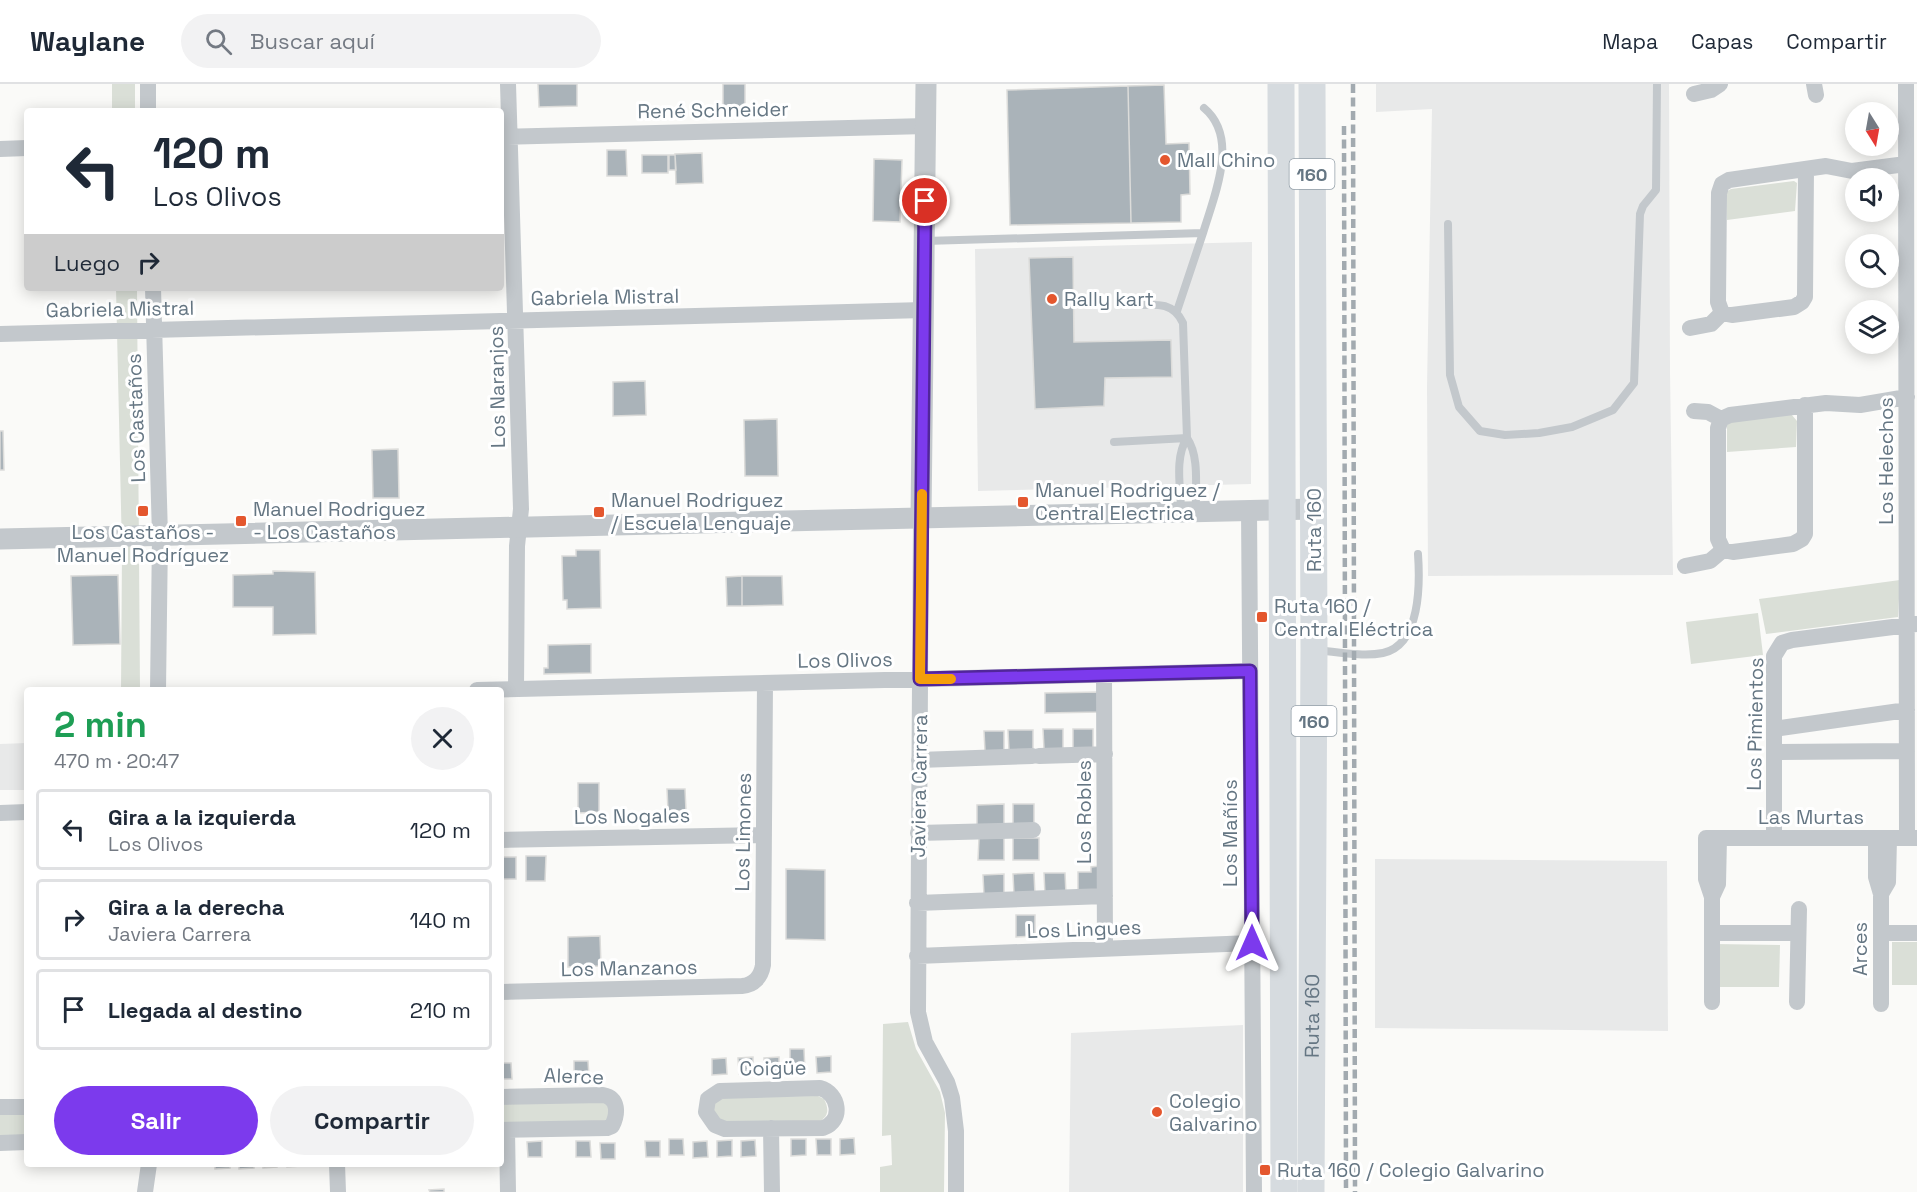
<!DOCTYPE html>
<html lang="es">
<head>
<meta charset="utf-8">
<style>
  :root { --surface:#fff; --page:#f2f2f3; --text:#1f2937; --muted:#747a83; --line:#e0e1e3; --accent:#7c3aed }
  body { margin:0; font-family:"Space Grotesk",sans-serif; background:var(--page); color:var(--text); height:100vh; display:flex; flex-direction:column; font-size:22px; white-space:nowrap }
  * { box-sizing:border-box; margin:0 }
  p { font-size:20px; color:var(--muted) }
  .icon { flex:none; width:33px; height:33px; fill:none; stroke:currentColor; stroke-width:2; stroke-linecap:round; stroke-linejoin:round }
  .map { position:relative; flex:1; overflow:hidden }
  .side { position:absolute; left:24px; top:603px; width:480px; height:480px; display:flex; flex-direction:column; background:var(--surface); border-radius:6px; box-shadow:0 3px 15px #0003 }
  .side>* { flex:none }
  .banner { position:absolute; left:24px; top:24px; width:480px; height:183px; border-radius:6px; box-shadow:0 3px 15px #0003; background:#fff; color:var(--text); overflow:hidden }
  .needle { width:39px; rotate:169deg }
  .tools { position:absolute; left:1845px; top:18px; display:grid; gap:12px }
  .tools a { display:grid; place-items:center; width:54px; height:54px; border-radius:50%; background:var(--surface); box-shadow:0 3px 15px #0003; font-size:30px }
  .pin { position:absolute; display:grid; place-items:center; width:51px; height:51px; color:#fff; margin:-26px; border:3px solid #fff; border-radius:50%; box-shadow:0 2px 6px #0007 }
  .me { position:absolute; width:66px; margin:-33px; rotate:0deg; stroke-linejoin:round; filter:drop-shadow(0 0 4px #0008) }
  .turn { display:flex; align-items:center; gap:21px; height:126px; padding:0 30px; font-size:27px }
  .turn .icon { width:78px; height:78px; stroke-width:2.5 }
  .turn b { display:block; font-size:42px; line-height:51px }
  .then { display:flex; align-items:center; height:57px; padding:0 30px; background:#0003; gap:12px; font-size:22px }
  .round { display:grid; place-items:center; flex:none; width:63px; height:63px; border-radius:32px; background:var(--page) }
  .summary { display:flex; align-items:center; justify-content:space-between; height:102px; padding:0 30px }
  h1 { font-size:36px; font-weight:700; line-height:45px; color:#1e9e55 }
  .cta { display:flex; gap:12px; margin-top:auto; padding:12px 30px }
  .cta a { flex:1; height:69px; border-radius:36px; background:var(--accent); color:#fff; font-size:24px; font-weight:700; line-height:69px; text-align:center }
  .cta a+a { background:var(--page); color:var(--text) }
  ul { padding:0; list-style:none }
  li { display:flex; align-items:center; gap:18px; height:81px; margin:0 12px 9px; padding:0 18px; border:3px solid var(--line); border-radius:6px }
  li div { flex:1 }
  li b { display:block; font-size:22px }
  li em { font-style:normal }
  header { display:flex; align-items:center; gap:36px; box-sizing:border-box; height:84px; padding:0 30px; background:var(--surface); border-bottom:2px solid var(--line) }
  header strong { font-size:28px }
  nav { display:flex; gap:33px; margin-inline-start:auto; font-size:21px }
  .search { width:420px; height:54px; background:var(--page); display:flex; align-items:center; gap:15px; box-sizing:border-box; padding:0 21px; border-radius:33px; color:var(--muted); font-size:22px }
  .map>svg:first-child { display:block }
</style>
</head>
<body>
<header>
<strong>Waylane</strong>
<div class="search"><svg class="icon" aria-label="search" viewBox="0 0 24 24"><circle cx="10" cy="10" r="6"/><path d="M15 15l6 6"/></svg>Buscar aquí</div>
<nav><a>Mapa</a><a>Capas</a><a>Compartir</a></nav>
</header>
<div class="map">
<svg width="1917" height="1108" viewBox="0 0 1917 1108">
  <rect width="100%" height="100%" fill="#fafaf8"/>
  <!-- built -->
  <path fill="#e8e9e9" d="M1376,0H1669L1670,288L1673,491L1428,492L1427,303L1432,25L1376,28Z
    M1252,158L1251,400L978,407L975,165Z
    M27,659V706H0V660Z
    M1375,775L1667,777L1668,947L1375,944Z
    M1243,941V1108H1069L1071,949Z"/>
  <!-- green -->
  <path fill="#dadfd7" d="M112,0H135V27H112Z
    M1794,97L1797,99L1795,127L1727,136L1726,108L1731,105Z
    M116,204H137L140,606H121L122,467Z
    M1791,330L1797,337L1796,363L1727,368V340L1732,337Z
    M1900,496L1898,533L1766,550L1759,515Z
    M1758,529L1763,571L1691,580L1686,538Z
    M1892,858H1917V901H1892Z
    M1715,860L1780,861L1779,903H1715Z
    M908,938L916,965L940,1008L945,1029L944,1108H880V1083L892,1081L891,1051L882,1052L883,940Z
    M818,1012L824,1015C829,1025 829,1032 819,1038H719L711,1025L715,1018L725,1013Z
    M515,1017H603L611,1025L610,1034L604,1039L501,1040V1022Z
    M0,1026L27,1027V1052H0Z"/>
  <!-- building -->
  <path fill="#aab3b9" stroke="#dcdcda" stroke-width="1.5" d="M538,0H577V22L539,23Z
    M723,0H745V26L723,27Z
    M1164,1L1166,60L1189,59L1190,110L1181,111V138L1131,139L1128,2Z
    M1128,2L1131,139L1010,141L1007,6Z
    M607,66H626L627,92H607Z
    M702,69L703,99L676,100L675,70Z
    M642,71H668V89H642Z
    M669,71H675L676,86H669Z
    M874,75L902,76L900,138L873,137Z
    M1073,173L1074,258L1171,256L1172,293L1105,294L1104,322L1035,325L1029,174Z
    M645,297L646,331L613,332V298Z
    M777,335L778,392H745L744,336Z
    M0,347H3L4,386H0Z
    M398,365L399,414H373L372,366Z
    M576,466H600L601,524L567,525V516H563L562,472H576Z
    M273,487L315,488L316,550L273,551V523H233V491L273,490Z
    M118,491L120,560L73,561L71,492Z
    M742,492V522H727L726,493Z
    M742,492H782L783,521L742,522Z
    M591,560V589L544,590V584H548V561Z
    M1100,608L1101,628L1045,629V609Z
    M1043,645H1063V665H1044Z
    M1073,645H1093V665H1073Z
    M1008,646H1033V666L1009,667Z
    M984,647H1004V667H985Z
    M578,699H599V728L578,729Z
    M667,705H685L686,727H668Z
    M1004,720V742H977V721Z
    M1013,720H1034V741L1013,742Z
    M979,754H1004V776H978Z
    M1013,754H1039V776H1013Z
    M526,772H546L545,797H526Z
    M501,773H516V795H501Z
    M1100,782L1101,809L1078,810V788H1091V783Z
    M786,785L825,786V856L786,855Z
    M1034,789L1035,811H1014L1013,790Z
    M1044,789H1065L1066,810L1045,811Z
    M1004,790V812H984L983,791Z
    M1016,831H1035V852L1016,853Z
    M600,852L601,882L568,883V853Z
    M790,965H804L805,988L790,989Z
    M831,972V988L817,989L816,973Z
    M753,973V989L739,990L738,974Z
    M779,973V989L764,990V974Z
    M726,974L727,990L712,991V975Z
    M574,977H588L589,993H574Z
    M501,979H511L512,995H501Z
    M854,1054L855,1070L840,1071V1055Z
    M669,1055H683L684,1071H669Z
    M791,1055H806V1071L791,1072Z
    M816,1055H831V1071H817Z
    M732,1056V1072L717,1073V1057Z
    M755,1056L756,1072L741,1073V1057Z
    M542,1057V1073H528L527,1058Z
    M576,1057H590L591,1073H576Z
    M645,1057H660V1073H646Z
    M707,1057L708,1073L693,1074V1058Z
    M600,1059H615V1075H601Z
    M215,1080H230V1084L215,1085Z
    M239,1080H254V1084L239,1085Z
    M263,1080H277V1083L263,1084Z
    M287,1080H301V1082L287,1083Z
    M444,1105V1108H430L429,1106Z"/>
  <g fill="none" stroke-linecap="round" stroke-linejoin="round">
    <!-- service -->
    <path stroke="#c3c8cc" stroke-width="8" d="M1448,140L1450,291L1459,323L1480,347L1505,351L1539,349L1572,343L1613,326L1634,299L1640,130L1643,122L1656,106L1657,0
      M925,157L1203,149C1214,112 1240,54 1204,24
      M1139,221C1158,220 1174,219 1183,239L1187,354C1200,373 1195,404 1196,427
      M1177,227L1203,149
      M1114,358L1187,354
      M1181,427C1181,405 1174,374 1187,354
      M1317,566C1338,568 1363,573 1383,569C1421,561 1420,499 1418,470"/>
    <!-- minor -->
    <path stroke="#c3c8cc" stroke-width="16" d="M148,0V27
      M508,0L521,425L517,462L516,605
      M1814,0L1816,11
      M1906,0L1907,754
      M1694,10L1711,6L1720,0
      M501,53L926,42
      M0,65L27,64
      M1806,85L1805,213L1802,218L1794,223L1732,231L1722,229L1718,218L1719,109L1722,100L1729,96L1826,82L1852,87L1906,80
      M153,204L160,452L158,606
      M1690,244L1711,240L1722,229
      M0,250L924,226
      M1805,321V450L1802,455L1793,460L1733,468L1723,466L1718,455V344L1721,335L1730,331L1826,319L1860,321L1907,313
      M1694,327L1708,328L1721,335
      M1249,426L1254,1108
      M921,434L918,928L925,958L947,998L952,1014L956,1047V1108
      M1685,482L1710,477L1723,466
      M1104,591L1105,865
      M477,606L1250,587
      M1774,645L1907,626
      M1774,668L1907,667
      M1039,672L1105,670
      M919,676L1032,672
      M0,729L27,728
      M918,749L1033,746
      M1774,754V572L1782,559L1792,556L1916,540
      M1876,754V793L1881,810V920
      M501,756L764,751
      M1881,810L1888,798L1889,754
      M1712,813L1718,800L1719,754
      M917,819L1105,812
      M1712,849H1798
      M1881,849H1917
      M917,872L1252,859
      M501,908L742,902C754,901 761,893 763,881L765,599
      M1712,918V813L1706,795V754H1916
      M1797,918L1799,825
      M820,1004C839,1009 844,1037 823,1044L725,1045L715,1041L706,1028L708,1015L720,1007Z
      M501,1013L603,1011C619,1014 618,1030 612,1042L607,1044L501,1046
      M0,1023H27
      M771,1044L772,1108
      M507,1046L508,1108
      M0,1059L27,1058
      M337,1080L338,1108
      M145,1108L149,1080"/>
    <!-- tertiary -->
    <path stroke="#c3c8cc" stroke-width="21" d="M921,434L926,0
      M0,455L1314,425"/>
    <!-- trunk -->
    <g stroke="#d6dbdf" stroke-width="27">
      <path d="M1281,0L1284,1108"/>
      <path id="s1" d="M1311,1108L1314,566L1312,0"/>
    </g>
    <!-- rail -->
    <path stroke="#a2aab0" stroke-width="4.5" stroke-dasharray="9 4.5" stroke-linecap="butt" d="M1353,0L1355,1108
      M1344,42L1346,1108"/>
  </g>
  <g fill="none" stroke-linecap="round" stroke-linejoin="round">
    <defs>
      <path id="route" d="M925,117L920,595L1250,587L1252,859"/>
    </defs>
    <!-- route casing -->
    <use href="#route" stroke="#51269a" stroke-width="15"/>
    <!-- route -->
    <use href="#route" stroke="#7c3aed" stroke-width="10"/>
    <!-- slow -->
    <path stroke="#f59e0b" stroke-width="10" d="M922,410L920,595H951"/>
  </g>
  <!-- markers -->
  <g fill="#e4572e" stroke="#fff" stroke-width="2">
    <circle cx="1165" cy="76" r="6"/>
    <circle cx="1052" cy="215" r="6"/>
    <rect x="1017" y="412" width="12" height="12" rx="3"/>
    <rect x="137" y="421" width="12" height="12" rx="3"/>
    <rect x="593" y="422" width="12" height="12" rx="3"/>
    <rect x="235" y="431" width="12" height="12" rx="3"/>
    <rect x="1256" y="527" width="12" height="12" rx="3"/>
    <circle cx="1157" cy="1028" r="6"/>
    <rect x="1259" y="1080" width="12" height="12" rx="3"/>
  </g>
  <g text-anchor="middle" dominant-baseline="central" stroke-width="6" stroke-linejoin="round" paint-order="stroke">
    <!-- shield labels -->
    <g fill="#fff" stroke="#939fa8" stroke-width="1.5">
      <rect x="1289.5" y="75" width="45" height="30" rx="4.5"/>
      <rect x="1291.5" y="622" width="45" height="30" rx="4.5"/>
    </g>
    <g font-size="18" font-weight="bold" fill="#657683">
      <text x="1312" y="90">160</text>
      <text x="1314" y="637">160</text>
    </g>
    <!-- street labels -->
    <g font-size="20" fill="#657683" stroke="#fff">
      <text transform="translate(713 26) rotate(-1)">René Schneider</text>
      <text transform="translate(605 213) rotate(-1)">Gabriela Mistral</text>
      <text transform="translate(120 225) rotate(-1)">Gabriela Mistral</text>
      <text transform="translate(497 303) rotate(-91)">Los Naranjos</text>
      <text transform="translate(136 334) rotate(-92)">Los Castaños</text>
      <text transform="translate(1886 377) rotate(-90)">Los Helechos</text>
      <text transform="translate(1314 446) rotate(-90)">Ruta 160</text>
      <text transform="translate(845 576) rotate(-1)">Los Olivos</text>
      <text transform="translate(1755 640) rotate(-89)">Los Pimientos</text>
      <text transform="translate(919 702) rotate(-89)">Javiera Carrera</text>
      <text transform="translate(1084 728) rotate(-90)">Los Robles</text>
      <text transform="translate(632 732) rotate(-1)">Los Nogales</text>
      <text x="1811" y="733">Las Murtas</text>
      <text transform="translate(743 748) rotate(-89)">Los Limones</text>
      <text transform="translate(1230 749) rotate(-90)">Los Mañíos</text>
      <text transform="translate(1084 845) rotate(-2)">Los Lingues</text>
      <text transform="translate(1860 865) rotate(-90)">Arces</text>
      <text transform="translate(629 884) rotate(-1)">Los Manzanos</text>
      <text stroke="none"><textPath href="#s1" startOffset="176">Ruta 160</textPath></text>
      <text transform="translate(773 984) rotate(-1)">Coigüe</text>
      <text transform="translate(574 992) rotate(2)">Alerce</text>
    </g>
    <!-- poi labels -->
    <g font-size="20" fill="#657683" stroke="#fff" text-anchor="start">
      <text x="1177" y="76">Mall Chino</text>
      <text x="1064" y="215">Rally kart</text>
      <text x="1035" y="406">Manuel Rodriguez /<tspan x="1035" dy="23">Central Electrica</tspan></text>
      <text x="611" y="416">Manuel Rodriguez<tspan x="611" dy="23">/ Escuela Lenguaje</tspan></text>
      <text x="253" y="425">Manuel Rodriguez<tspan x="253" dy="23">- Los Castaños</tspan></text>
      <text x="143" y="448" text-anchor="middle">Los Castaños -<tspan x="143" dy="23">Manuel Rodríguez</tspan></text>
      <text x="1274" y="522">Ruta 160 /<tspan x="1274" dy="23">Central Eléctrica</tspan></text>
      <text x="1169" y="1017">Colegio<tspan x="1169" dy="23">Galvarino</tspan></text>
      <text x="1277" y="1086">Ruta 160 / Colegio Galvarino</text>
    </g>
  </g>
</svg>
<div class="tools">
<a><svg class="needle" viewBox="-14 -14 28 28"><path d="M0-13l5 13h-10z" fill="#e53935"/><path d="M0 13l5-13h-10z" fill="#747a83"/></svg></a>
<a><svg class="icon" aria-label="sound" viewBox="0 0 24 24"><path d="M4 9h4l5-4v14l-5-4H4zM17 9q2 3 0 6"/></svg></a>
<a><svg class="icon" aria-label="search" viewBox="0 0 24 24"><circle cx="10" cy="10" r="6"/><path d="M15 15l6 6"/></svg></a>
<a><svg class="icon" aria-label="layers" viewBox="0 0 24 24"><path d="M12 4l9 5-9 5-9-5zM3 14l9 5 9-5"/></svg></a>
</div>
<div class="pin" style="left:925px;top:117px;background:#d93025"><svg class="icon" aria-label="arrive" viewBox="0 0 24 24"><path d="M6 21V4h12l-3 4 3 4H6"/></svg></div>
<svg class="me" style="left:1252px;top:859px" viewBox="-20 -20 40 40"><path d="M0-17L14 15 0 8-14 15z" fill="#7c3aed" stroke="#fff" stroke-width="4"/></svg>
<div class="banner">
<div class="turn"><svg class="icon" aria-label="left" viewBox="0 0 24 24"><path d="M17 20v-9H6M10 6l-5 5 5 5"/></svg><div><b>120 m</b>Los Olivos</div></div>
<div class="then">Luego<svg class="icon" aria-label="right" viewBox="0 0 24 24"><path d="M7 20v-9h11M14 6l5 5-5 5"/></svg></div>
</div>
<section class="side">
<div class="summary"><div><h1>2 min</h1><p>470 m · 20:47</p></div><a class="round"><svg class="icon" aria-label="close" viewBox="0 0 24 24"><path d="M6 6l12 12M18 6L6 18"/></svg></a></div>
<ul>
<li><svg class="icon" aria-label="left" viewBox="0 0 24 24"><path d="M17 20v-9H6M10 6l-5 5 5 5"/></svg><div><b>Gira a la izquierda</b><p>Los Olivos</p></div><em>120 m</em></li>
<li><svg class="icon" aria-label="right" viewBox="0 0 24 24"><path d="M7 20v-9h11M14 6l5 5-5 5"/></svg><div><b>Gira a la derecha</b><p>Javiera Carrera</p></div><em>140 m</em></li>
<li><svg class="icon" aria-label="arrive" viewBox="0 0 24 24"><path d="M6 21V4h12l-3 4 3 4H6"/></svg><div><b>Llegada al destino</b></div><em>210 m</em></li>
</ul>
<div class="cta"><a>Salir</a><a>Compartir</a></div>
</section>
</div>
</body>
</html>
